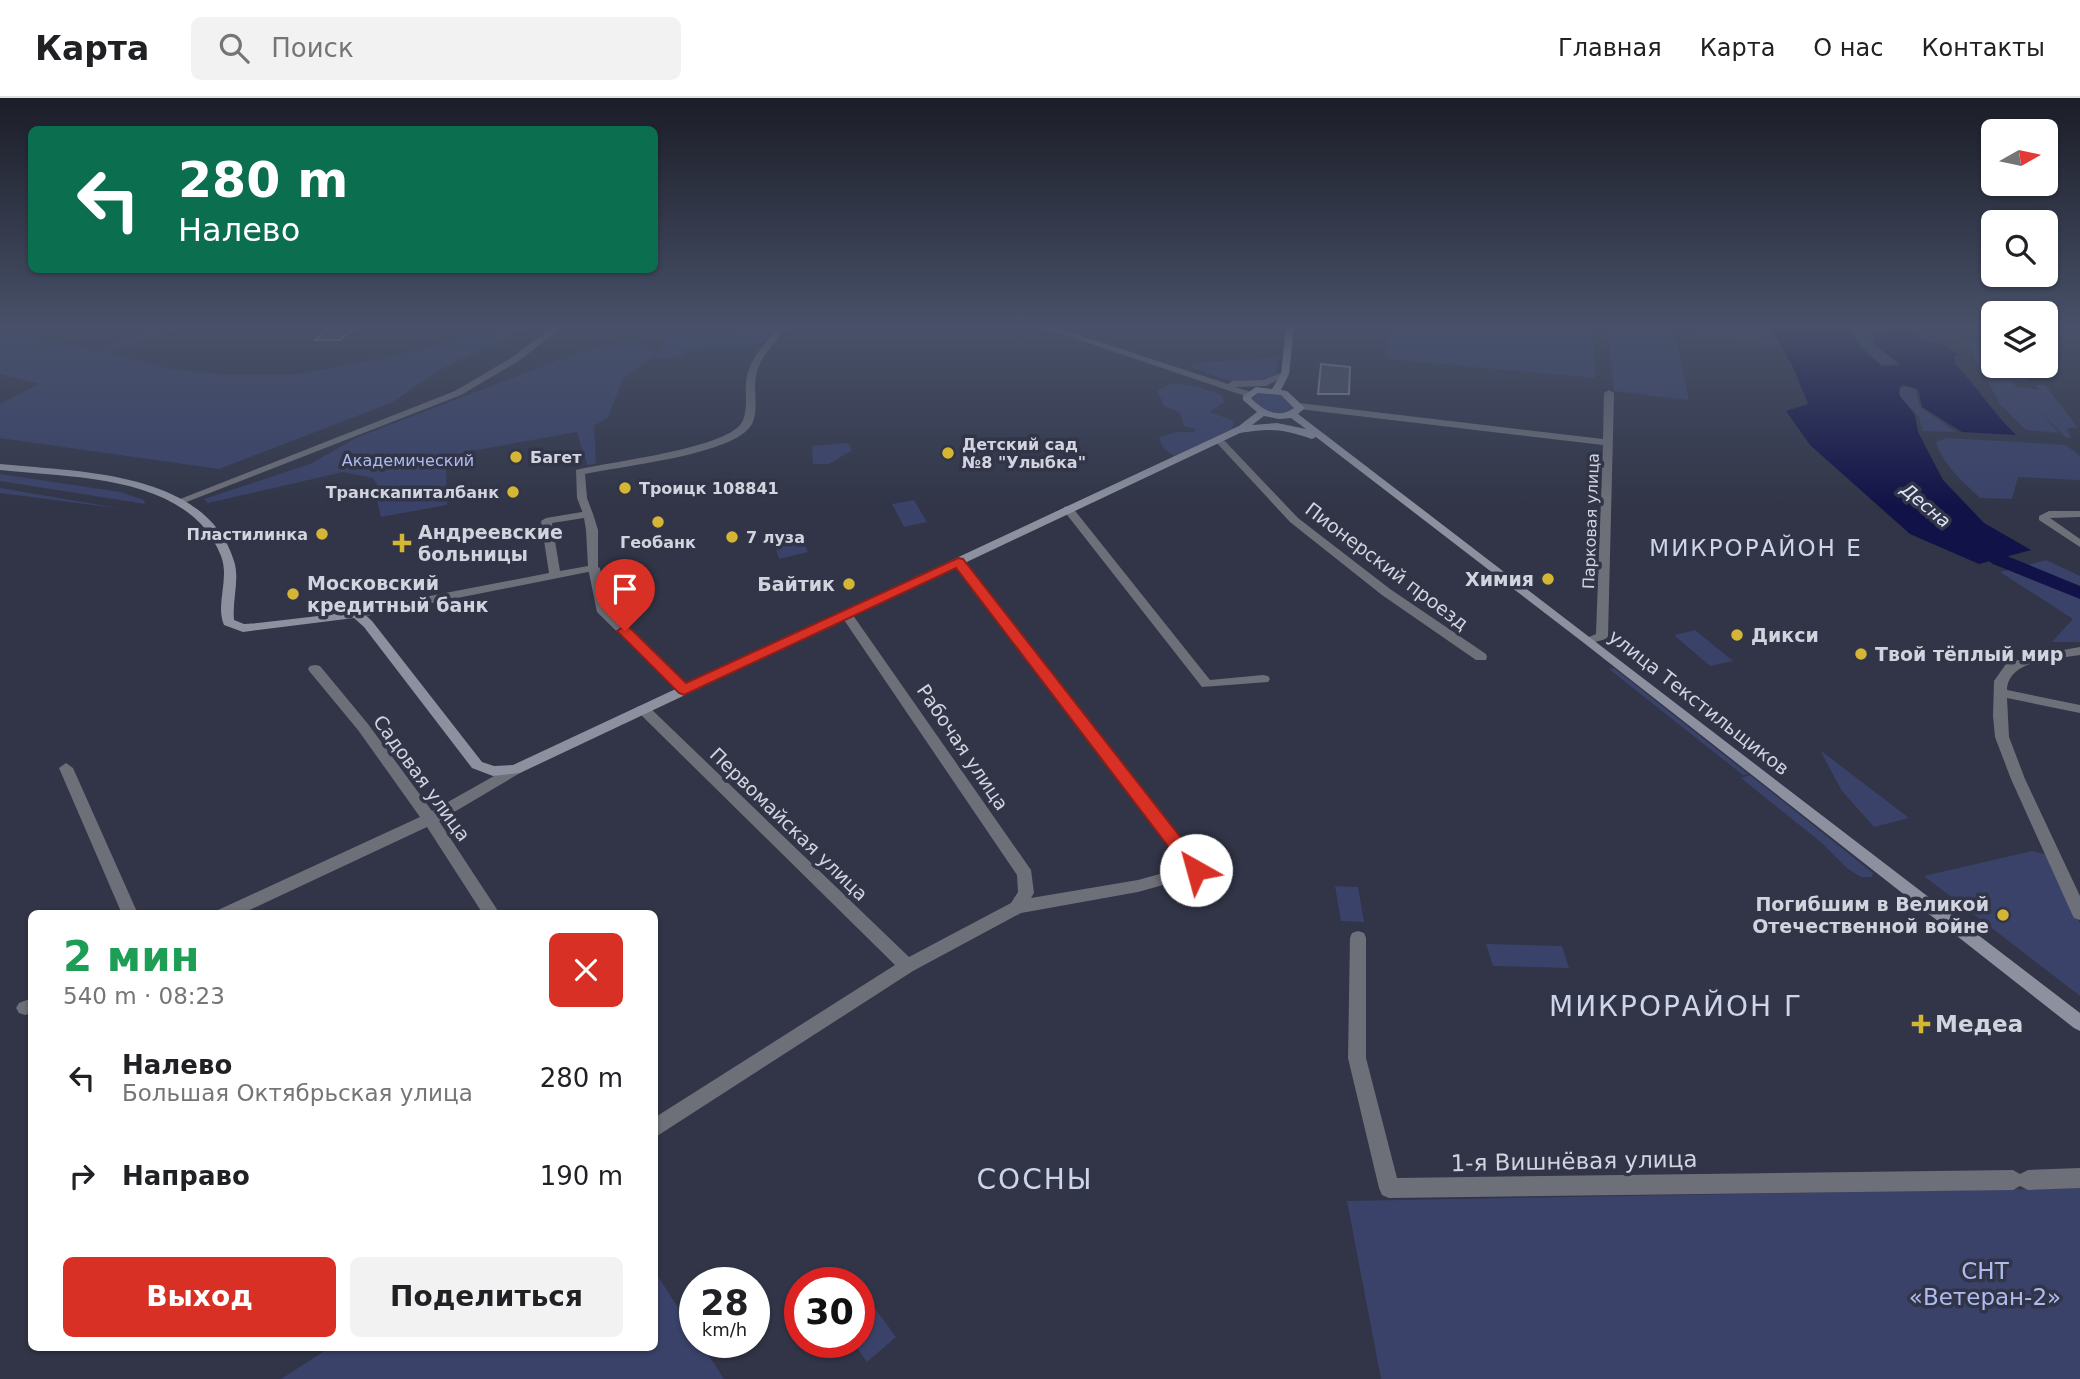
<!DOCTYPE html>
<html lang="ru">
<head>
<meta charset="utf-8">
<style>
  :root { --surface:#fff; --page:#f2f2f2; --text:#202124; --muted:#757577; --line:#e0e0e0; --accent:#d93025 }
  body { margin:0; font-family:"DejaVu Sans",sans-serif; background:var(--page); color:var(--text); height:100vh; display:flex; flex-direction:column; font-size:26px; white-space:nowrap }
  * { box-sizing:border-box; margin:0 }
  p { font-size:23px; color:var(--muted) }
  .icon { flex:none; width:38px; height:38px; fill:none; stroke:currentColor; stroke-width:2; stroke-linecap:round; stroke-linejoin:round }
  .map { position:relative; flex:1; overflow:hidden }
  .panel { position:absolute; left:28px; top:812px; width:630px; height:441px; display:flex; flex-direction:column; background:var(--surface); border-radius:10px; box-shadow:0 2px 5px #0004 }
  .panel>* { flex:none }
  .banner { position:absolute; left:28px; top:28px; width:630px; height:147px; border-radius:10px; box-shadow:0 2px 5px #0004; background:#0b6e4f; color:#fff; overflow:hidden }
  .needle { width:46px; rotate:81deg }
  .buttons { position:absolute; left:1981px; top:21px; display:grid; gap:14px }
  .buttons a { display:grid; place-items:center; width:77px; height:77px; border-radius:10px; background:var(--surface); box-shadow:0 2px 5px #0004; font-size:35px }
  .speed { position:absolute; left:679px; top:1169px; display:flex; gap:14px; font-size:35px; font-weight:700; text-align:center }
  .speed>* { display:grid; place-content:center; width:91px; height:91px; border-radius:50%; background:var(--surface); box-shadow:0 2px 5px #0004; line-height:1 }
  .speed small { font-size:18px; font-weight:400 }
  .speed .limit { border:10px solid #d22; background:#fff; color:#111 }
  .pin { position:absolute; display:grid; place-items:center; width:60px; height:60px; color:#fff; margin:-72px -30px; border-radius:50% 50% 50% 0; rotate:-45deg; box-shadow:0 0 7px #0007 }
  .pin .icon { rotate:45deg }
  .me { position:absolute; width:77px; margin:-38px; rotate:322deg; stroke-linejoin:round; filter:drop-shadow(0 0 5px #0008) }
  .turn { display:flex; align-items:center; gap:24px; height:147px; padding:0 35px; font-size:32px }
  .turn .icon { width:91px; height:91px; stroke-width:2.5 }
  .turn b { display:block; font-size:49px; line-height:60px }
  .round { display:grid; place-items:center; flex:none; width:74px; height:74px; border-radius:10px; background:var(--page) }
  .headline { display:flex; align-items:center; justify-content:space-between; height:119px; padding:0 35px }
  h1 { font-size:42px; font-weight:600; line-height:52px; color:#1e9e55 }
  .action { display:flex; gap:14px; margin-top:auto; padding:14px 35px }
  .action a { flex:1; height:80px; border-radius:10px; background:var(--accent); color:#fff; font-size:28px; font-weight:600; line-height:80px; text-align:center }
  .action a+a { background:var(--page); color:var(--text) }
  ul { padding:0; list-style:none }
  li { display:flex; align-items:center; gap:21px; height:98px; padding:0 35px }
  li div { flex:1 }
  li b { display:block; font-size:26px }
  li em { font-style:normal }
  header { display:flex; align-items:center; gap:42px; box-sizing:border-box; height:98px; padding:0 35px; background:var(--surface); border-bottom:2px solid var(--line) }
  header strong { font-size:33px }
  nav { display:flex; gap:38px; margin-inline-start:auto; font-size:24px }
  .search { width:490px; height:63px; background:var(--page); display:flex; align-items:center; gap:18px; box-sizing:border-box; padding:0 24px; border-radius:10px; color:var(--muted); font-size:26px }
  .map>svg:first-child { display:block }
</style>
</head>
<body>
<header>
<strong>Карта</strong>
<div class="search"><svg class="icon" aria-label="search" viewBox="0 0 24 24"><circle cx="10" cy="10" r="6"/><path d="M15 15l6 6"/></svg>Поиск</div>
<nav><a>Главная</a><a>Карта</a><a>О нас</a><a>Контакты</a></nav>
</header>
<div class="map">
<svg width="2080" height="1281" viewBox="0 0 2080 1281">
  <rect width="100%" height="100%" fill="#313547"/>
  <!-- green -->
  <path fill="#3a4269" d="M153,229H186L109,255L172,271L231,277L298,276L389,259L511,229H529L441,271L391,305L219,371L0,340V306L39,286L0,276V236L99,252Z
    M776,229L762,246L684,252L681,259L655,260L656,256L623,281L608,319L594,328L596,366L587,367L577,334L465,354L446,368L447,407L381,419L377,402L385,400L373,380L343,374L208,405L204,401L310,366L356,340L590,250L637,244L657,255L669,240Z
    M1388,229H1593L1595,280L1387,261Z
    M1608,229H1673L1689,302L1614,293Z
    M1691,229H1770L1782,248L1693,237Z
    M1849,229H1887L1889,233L1876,235L1872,245L1898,266H1882L1864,250Z
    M1966,242L1977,243C1994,272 1992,277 2027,281L2028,284L2011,282L2016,289L2039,292L2036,287H2045L2078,330H2067L2071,341L2065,339L2036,309L2059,335L2026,332L2000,306Z
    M1278,259L1276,279C1244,291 1220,280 1190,269L1194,265Z
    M1174,285L1198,289L1222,297L1224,304L1210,314L1234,323L1232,331L1174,358L1163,350L1159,339L1177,334H1194L1196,331L1184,328L1180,315L1164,308L1157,292Z
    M1905,288L1915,291L1920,309L1956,334L1923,333L1919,319L1900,298V290Z
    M1259,295L1282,297L1294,308L1293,311C1277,319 1263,315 1252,301Z
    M1947,340L2066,347L2080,358V382L2018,379L2012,401L1980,400C1963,384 1943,367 1936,344Z
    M848,345L852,352L829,366H813L812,348Z
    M0,376L120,394L144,402L145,406L0,383Z
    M0,390L124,411L0,395Z
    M914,402L927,424L904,429L892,406Z
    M799,435L808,454L779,461L774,445L786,437Z
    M2046,462L2080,478V544H2052L2073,521L2000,474Z
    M1696,532V533L1733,563L1710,568L1674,537Z
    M1614,570L1748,676L1743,677L1609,571Z
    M1820,652L1909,720L1874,729L1842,693Z
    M1750,677L1873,775L1872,779H1861L1848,771L1823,746L1741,680Z
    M2032,753L2049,757L2080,825V898L1924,778Z
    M1335,788L1358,789L1364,824L1341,823Z
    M1486,846L1562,848L1569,870L1493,868Z
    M2080,1090V1281H1381L1347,1103Z
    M655,1174L695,1236V1244H700L724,1281H281L329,1250H654Z
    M860,1190L896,1239L867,1264L853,1244H859Z"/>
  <!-- water -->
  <path fill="#111247" d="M1770,229H1846L1861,250L1882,268L1901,267L1874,246L1878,235L1891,234L1889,229H1912L1919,237H1912L1914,239L1946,248L1959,257L1955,258L1954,265C1977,288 1993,315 2016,337L1962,334L1922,309L1918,291L1903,287L1899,290V297L1915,317L1918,334L1943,382L1984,425L2031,452L1979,466L1910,436L1810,347L1786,313L1808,306L1793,269Z"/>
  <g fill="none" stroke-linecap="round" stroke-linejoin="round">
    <!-- river -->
    <path fill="#111247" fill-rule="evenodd" d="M1973,438L2007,458L2080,488V501L1993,466L1966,448L1963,444L1966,440Z"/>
  </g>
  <!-- building -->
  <path fill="#494e60" stroke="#8d92a7" stroke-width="2" d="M330,229H355L340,242H315Z
    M1321,266L1350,269L1349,296H1318Z"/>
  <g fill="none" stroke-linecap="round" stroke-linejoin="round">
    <!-- minor -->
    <path fill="#6e7079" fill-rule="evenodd" d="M553,229H563L517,264L461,297L184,405H176L175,403L455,293L511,260Z
      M778,229H787C776,244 759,259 756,278C753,293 759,312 752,326C735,357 620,368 585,376L587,400L593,416L592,418H584L577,400L576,372C607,364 734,350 743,322C748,310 745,296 746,284C748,262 765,246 778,229Z
      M1609,292L1614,295L1608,538L1606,541L1588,546L1582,542L1596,536L1603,347L1299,311L1294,308L1299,305L1603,341L1604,295Z
      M1215,339H1221L1298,420L1390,491L1486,556L1487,559L1486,562H1476L1382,497L1290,424L1215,343Z
      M1068,408L1072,409L1210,582L1263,577L1268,578L1270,581L1268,584L1202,589L1064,413V409Z
      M2049,413H2080V419L2050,420L2080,441V449L2039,422V418Z
      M958,461L962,462L1204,772L1202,776L1138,794L1021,815L913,873L654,1040V1020L895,867L638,614L636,611L638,608H648L909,859L1011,805L1018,794L1017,777L840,516L842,513H850L1031,772L1034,795L1031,800L1138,782L1185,769L954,466L952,464Z
      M594,467L600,470L607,510L689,589L691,592L689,595H679L597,514L588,470Z
      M2080,549V557C2056,561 2008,561 2007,592L2080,607V615L2007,600L2009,639L2025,681L2080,798V822L2074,820L2072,816L2011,681L1995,639L1993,618L1994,583L2006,566L2035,557Z
      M315,567L320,568L368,626L432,713L510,669H520L522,672L520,675L439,723L500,816H483L427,729L241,816H216L218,812L420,719L358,632L310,574L308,571L310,568Z
      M66,665L73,670L138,816H122L59,670Z
      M1358,833L1364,835L1366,840V960L1397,1080L2013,1072L2020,1076L2028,1072L2080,1070V1090L2028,1092L2020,1088L2013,1092L1389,1100L1382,1097L1379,1090L1348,960L1350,840L1352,835Z
      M32,900V915L25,917L19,915L16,910L19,905Z"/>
    <!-- tertiary -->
    <path fill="#6e7079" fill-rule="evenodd" d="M1041,229H1054L1228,286L1232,283L1264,282L1285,273L1289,276L1266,288L1235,289L1251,294V298L1248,299Z
      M588,413L593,416L598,432V472L357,520L351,516L357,512L549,475L541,423L546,420ZM584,420L586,432L588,468L560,473L552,425Z"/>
    <!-- secondary -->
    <path fill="#8d919f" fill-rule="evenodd" d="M1286,229H1294L1289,276L1281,292L1287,293L1303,308L1305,310L1298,316L2080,915V933L2074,930L1584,545L1316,339L1312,341C1282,331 1271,330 1240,335L520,675L493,678L472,670L364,529L354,520L243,534L224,527C215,506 230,481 221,458C189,376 73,380 0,372V366C77,374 206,372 234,463C240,482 232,502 234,522L244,526L258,525L361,513L372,523L482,664L494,668L513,667L1239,328L1257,314L1243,302V298L1256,289L1272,291L1281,276ZM1258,295L1281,297L1294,310C1279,321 1263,313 1251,300ZM1264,318L1279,321L1291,320L1306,331L1277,325L1252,327Z"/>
  </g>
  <!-- sky -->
  <linearGradient id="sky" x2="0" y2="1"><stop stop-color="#1b1d27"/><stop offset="0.56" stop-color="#485169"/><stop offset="1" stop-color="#485169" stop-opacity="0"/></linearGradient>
  <rect width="2080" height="409" fill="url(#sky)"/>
  <!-- route -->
  <path fill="#d93025" stroke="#8d1f18" stroke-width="2" d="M958,460L963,461L1203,768L1205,772L1203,777H1190L956,470L684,597L679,595L617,533L625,528L630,530L686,585Z"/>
  <!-- markers -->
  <g fill="#d5b534" stroke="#313547" stroke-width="2.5">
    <circle cx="948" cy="355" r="7"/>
    <circle cx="516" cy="359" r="7"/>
    <circle cx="625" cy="390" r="7"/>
    <circle cx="513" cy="394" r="7"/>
    <circle cx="658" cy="424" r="7"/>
    <circle cx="322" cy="436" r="7"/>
    <circle cx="732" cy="439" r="7"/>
    <path d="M398.5 434.5h7v7h7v7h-7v7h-7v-7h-7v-7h7z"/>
    <circle cx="1548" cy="481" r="7"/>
    <circle cx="849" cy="486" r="7"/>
    <circle cx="293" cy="496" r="7"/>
    <circle cx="1737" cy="537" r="7"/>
    <circle cx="1861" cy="556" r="7"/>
    <circle cx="2003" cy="817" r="7"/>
    <path d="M1917.5 915.5h7v7h7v7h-7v7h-7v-7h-7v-7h7z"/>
  </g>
  <g text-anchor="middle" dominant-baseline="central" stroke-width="7" stroke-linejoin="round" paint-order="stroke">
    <!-- far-poi labels -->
    <g font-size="16" font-weight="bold" fill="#d1d4df" stroke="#313547" text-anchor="start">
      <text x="962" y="346">Детский сад<tspan x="962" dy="18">№8 "Улыбка"</tspan></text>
      <text x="530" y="359">Багет</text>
      <text x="639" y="390">Троицк 108841</text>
      <text x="499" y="394" text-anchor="end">Транскапиталбанк</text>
      <text x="308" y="436" text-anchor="end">Пластилинка</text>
      <text x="746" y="439">7 луза</text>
      <text x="658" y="444" text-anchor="middle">Геобанк</text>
    </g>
    <!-- far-park labels -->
    <g font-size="16" fill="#afbbf0" stroke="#313547">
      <text x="408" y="362">Академический</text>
    </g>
    <!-- far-street labels -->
    <g font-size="16" fill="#d1d4df" stroke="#313547">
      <text transform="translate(1591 423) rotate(-88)">Парковая улица</text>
    </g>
    <!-- far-water labels -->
    <g font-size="18" font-style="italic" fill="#dee3f5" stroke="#313547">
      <text transform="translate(1926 407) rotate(40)">Десна</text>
    </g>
    <!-- poi labels -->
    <g font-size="19" font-weight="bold" fill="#d1d4df" stroke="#313547" text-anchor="start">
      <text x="418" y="434">Андреевские<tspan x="418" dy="22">больницы</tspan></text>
      <text x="1534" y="481" text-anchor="end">Химия</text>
      <text x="307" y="485">Московский<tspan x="307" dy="22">кредитный банк</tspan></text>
      <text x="835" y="486" text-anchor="end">Байтик</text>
      <text x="1751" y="537">Дикси</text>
      <text x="1875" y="556">Твой тёплый мир</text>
      <text x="1989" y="806" text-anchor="end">Погибшим в Великой<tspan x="1989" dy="22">Отечественной войне</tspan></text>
    </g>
    <!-- street labels -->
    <g font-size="19" fill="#d1d4df" stroke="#313547">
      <text transform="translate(1387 468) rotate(37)">Пионерский проезд</text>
      <text transform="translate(1699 604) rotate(38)">улица Текстильщиков</text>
      <text transform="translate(963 649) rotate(56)">Рабочая улица</text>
      <text transform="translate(422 680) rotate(54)">Садовая улица</text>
      <text transform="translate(789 726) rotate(44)">Первомайская улица</text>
    </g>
    <!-- quarter labels -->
    <g font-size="23" letter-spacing="2" fill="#ced4ea" stroke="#313547">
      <text x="1756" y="450">МИКРОРАЙОН Е</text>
    </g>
    <!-- near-poi labels -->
    <g font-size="23" font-weight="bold" fill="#d1d4df" stroke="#313547" text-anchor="start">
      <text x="1935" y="926">Медеа</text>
    </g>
    <!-- near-street labels -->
    <g font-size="23" fill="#d1d4df" stroke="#313547">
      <text transform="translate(1574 1063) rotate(-1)">1-я Вишнёвая улица</text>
    </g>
    <!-- near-park labels -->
    <g font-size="23" fill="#afbbf0" stroke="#313547">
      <text x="1985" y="1173">СНТ<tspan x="1985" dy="26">«Ветеран-2»</tspan></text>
    </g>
    <!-- near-quarter labels -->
    <g font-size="28" letter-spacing="2" fill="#ced4ea" stroke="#313547">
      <text x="1676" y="908">МИКРОРАЙОН Г</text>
      <text x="1035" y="1081">СОСНЫ</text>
    </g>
  </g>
</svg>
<div class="buttons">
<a><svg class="needle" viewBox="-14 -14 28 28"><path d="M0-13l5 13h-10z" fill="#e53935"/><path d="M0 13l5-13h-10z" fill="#757577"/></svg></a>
<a><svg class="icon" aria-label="search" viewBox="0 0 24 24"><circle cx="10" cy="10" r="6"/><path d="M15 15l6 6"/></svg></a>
<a><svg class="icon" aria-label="layers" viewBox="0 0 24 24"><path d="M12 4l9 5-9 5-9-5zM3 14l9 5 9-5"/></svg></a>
</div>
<div class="speed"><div>28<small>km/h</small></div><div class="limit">30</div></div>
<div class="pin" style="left:625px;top:533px;background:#d93025"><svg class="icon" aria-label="arrive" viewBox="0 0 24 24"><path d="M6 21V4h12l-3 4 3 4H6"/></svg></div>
<svg class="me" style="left:1196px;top:772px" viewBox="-20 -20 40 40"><circle r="19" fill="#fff"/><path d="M0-13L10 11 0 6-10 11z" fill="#d93025"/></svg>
<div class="banner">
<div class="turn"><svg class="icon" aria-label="left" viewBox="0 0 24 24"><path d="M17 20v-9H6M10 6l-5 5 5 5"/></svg><div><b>280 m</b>Налево</div></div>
</div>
<section class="panel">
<div class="headline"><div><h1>2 мин</h1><p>540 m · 08:23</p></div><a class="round" style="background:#d93025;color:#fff"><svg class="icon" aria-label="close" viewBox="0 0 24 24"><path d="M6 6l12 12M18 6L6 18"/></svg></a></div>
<ul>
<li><svg class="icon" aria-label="left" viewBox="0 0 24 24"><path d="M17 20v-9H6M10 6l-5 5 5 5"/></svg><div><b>Налево</b><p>Большая Октябрьская улица</p></div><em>280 m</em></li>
<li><svg class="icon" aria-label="right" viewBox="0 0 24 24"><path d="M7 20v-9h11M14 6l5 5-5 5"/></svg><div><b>Направо</b></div><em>190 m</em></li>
</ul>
<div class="action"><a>Выход</a><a>Поделиться</a></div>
</section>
</div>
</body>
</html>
